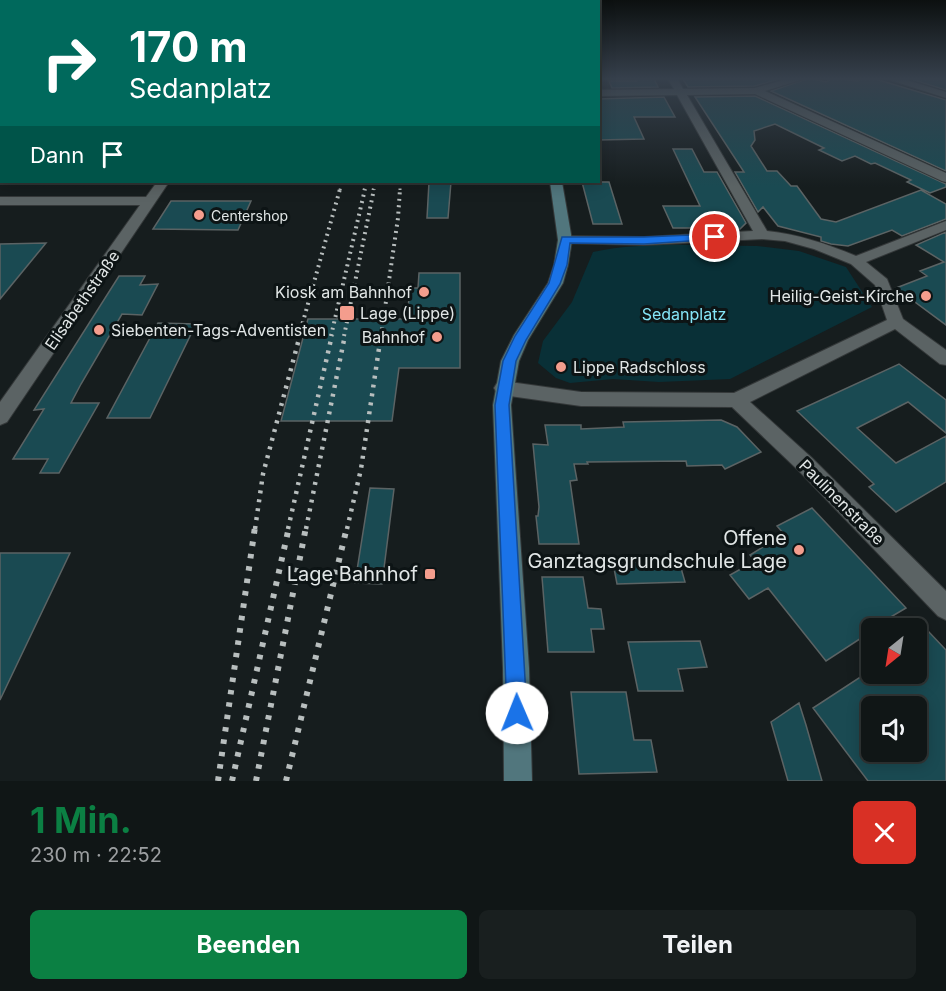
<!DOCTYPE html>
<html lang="de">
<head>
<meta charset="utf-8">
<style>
  :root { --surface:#101616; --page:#191f1f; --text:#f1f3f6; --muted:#9c9fa1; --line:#303535; --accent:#0b8043 }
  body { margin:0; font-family:Inter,sans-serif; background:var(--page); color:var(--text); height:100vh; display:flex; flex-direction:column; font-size:22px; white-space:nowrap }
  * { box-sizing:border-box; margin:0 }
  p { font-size:20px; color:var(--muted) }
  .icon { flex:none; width:33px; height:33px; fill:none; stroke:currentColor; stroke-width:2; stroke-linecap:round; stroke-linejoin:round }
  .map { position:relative; height:781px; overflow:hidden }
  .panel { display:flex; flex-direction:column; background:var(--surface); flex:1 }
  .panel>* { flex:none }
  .hud { position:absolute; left:0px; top:0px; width:600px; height:183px; box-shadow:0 3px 15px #0003,0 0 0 2px var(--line); background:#00695c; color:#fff; overflow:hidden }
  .needle { width:39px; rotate:210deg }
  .tools { position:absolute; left:861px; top:618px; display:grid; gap:12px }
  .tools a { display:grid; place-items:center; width:66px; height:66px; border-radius:9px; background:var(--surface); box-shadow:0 3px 15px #0003,0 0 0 2px var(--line); font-size:30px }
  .pin { position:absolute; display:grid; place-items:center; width:51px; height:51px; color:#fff; margin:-26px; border:3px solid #fff; border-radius:50%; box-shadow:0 2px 6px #0007 }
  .me { position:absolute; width:66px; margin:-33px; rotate:359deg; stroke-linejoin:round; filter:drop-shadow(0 0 4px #0008) }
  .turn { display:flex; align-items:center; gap:21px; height:126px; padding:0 30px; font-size:27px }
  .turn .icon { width:78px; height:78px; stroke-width:2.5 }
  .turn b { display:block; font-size:42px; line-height:51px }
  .then { display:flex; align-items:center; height:57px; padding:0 30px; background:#0003; gap:12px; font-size:22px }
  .round { display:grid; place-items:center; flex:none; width:63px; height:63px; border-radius:9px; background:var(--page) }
  .head { display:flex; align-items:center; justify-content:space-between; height:102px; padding:0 30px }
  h1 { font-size:36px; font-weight:700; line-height:45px; color:var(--accent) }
  .button { display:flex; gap:12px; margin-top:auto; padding:12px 30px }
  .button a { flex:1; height:69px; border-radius:9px; background:var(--accent); color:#fff; font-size:24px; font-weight:700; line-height:69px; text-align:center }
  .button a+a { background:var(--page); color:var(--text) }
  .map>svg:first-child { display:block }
</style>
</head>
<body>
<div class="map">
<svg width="946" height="781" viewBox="0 0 946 781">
  <rect width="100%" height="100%" fill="#161d1e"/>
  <!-- green -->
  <path fill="#093037" d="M757,246L799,251L846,267L872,307L730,379L659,382L613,379L570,383L556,378L538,363L543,341L572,302L593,252C646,241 703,246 757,246Z"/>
  <!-- building -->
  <path fill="#1a4a52" stroke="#5b6364" stroke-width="1.5" fill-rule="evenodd" d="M685,78H782L755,86L688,87L683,79Z
    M809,78L826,82L833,78L858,81L862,78H872L946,100V171L771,91Z
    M917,78H946V90L914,80Z
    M636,79H654L658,87L612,88L609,81H637Z
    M755,96L946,184V187L930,193L907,182L911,180L875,163L871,164L855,156L842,161L819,150L824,148L775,124L754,131L755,140L751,146L767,171H777L791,186H797L821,219L836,222L921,190L946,204V219L902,236L892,230L848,246L831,244L821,241V237L778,226L763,207L758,212L735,172H744L695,97Z
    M664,97L675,117H634L644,139L598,140V99Z
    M673,149H692L704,172H717L746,223L740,229L711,231L709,228H673L663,206H700Z
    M429,182H451L448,218H427Z
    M582,182H609L622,224H593Z
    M171,201H251L238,230L153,229Z
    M946,232V325L896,288L927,276L920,271L944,262L916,245Z
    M46,243L0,299V244Z
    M419,273H460V368H399L392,421H281L308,319H407L410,288H418Z
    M119,276H145L140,285L158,284L142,315L122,314L81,384L71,403H99L59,473H40L48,459H13L44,409L34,410Z
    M158,323L196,324L150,418H107Z
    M899,364L946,400V433L908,402L857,428L896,463L946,436V482L896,512L869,487L874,484L797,411Z
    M721,420L737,427L761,452L725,469L722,465L687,466L686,461L587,462L588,464H574L577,480L570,481L579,544H539L536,516H538L539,507L533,444L548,445L545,425H581V429L624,427L623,422Z
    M370,488L394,489L382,584L355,583Z
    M812,508L906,608L872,628V631L826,661L768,588L749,599L730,575L755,561L750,555L784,534L777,526Z
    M0,553H70L0,700Z
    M679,561L685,582L617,584L613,563Z
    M542,577H583L588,608L601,609L604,629H591L594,652H548Z
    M928,631L946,650V781H868L813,708L865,674H916V638ZM872,706H916V752H872Z
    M700,641L707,667L678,669L683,691H638L628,642Z
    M571,692H626L634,740H651L657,772L579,774Z
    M799,703L806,725L822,781H788L771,722Z"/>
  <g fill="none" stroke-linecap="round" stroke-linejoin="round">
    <defs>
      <path id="street" d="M667,78H677L683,89L755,88L791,78H807L765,91L946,173V182L942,181L755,94L687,95L767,231C798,234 827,244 856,256L946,221V230L866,262L887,279L903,319L946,350V365L940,364L895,329L750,402L812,458L946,591V620L938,616L798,470L732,407L581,406L503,395L497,393L494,388L497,383L503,381L581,392L734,393L887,320L875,285L851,264L814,249L785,241L762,239L644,245L560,243L558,240L565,236L644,237L753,231L677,95L598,96V90L674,89Z
        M884,78H900L946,92V98Z
        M0,97H2V103H0Z
        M157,182H169L7,422L0,425V402L140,205H0V197H146Z"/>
      <path id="secondary" d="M550,182H562L572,240L568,265L563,283L528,340L519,361L511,405L529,668L532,781H504L503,668L493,405L501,361L514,335L548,283L554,265L558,240Z"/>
    </defs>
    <!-- street casing -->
    <use href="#street" stroke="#343839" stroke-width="2"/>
    <!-- secondary casing -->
    <use href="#secondary" stroke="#343839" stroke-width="2"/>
    <!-- street -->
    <use href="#street" fill="#5b6364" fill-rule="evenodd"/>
    <!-- secondary -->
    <use href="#secondary" fill="#51767d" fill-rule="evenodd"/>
    <!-- rail-far3 -->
    <path stroke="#b8bebe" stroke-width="3" stroke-dasharray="1.5 4" stroke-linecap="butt" d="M340,190L342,182
      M364,190L366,182
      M373,190L375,182
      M400,190V182"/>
    <!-- rail-far2 -->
    <path stroke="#b8bebe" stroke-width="4" stroke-dasharray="2 4.5" stroke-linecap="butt" d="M299,336L340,189
      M331,336L365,189
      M344,336L374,189
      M381,336L398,218L400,189"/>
    <!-- rail-far1 -->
    <path stroke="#b8bebe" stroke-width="4.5" stroke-dasharray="3 6" stroke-linecap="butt" d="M255,529L263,474L300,335
      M288,529L332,335
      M306,529L345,335
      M347,529L361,469L381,335"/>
    <!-- rail -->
    <path stroke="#b8bebe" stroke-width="6" stroke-dasharray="4.5 8" stroke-linecap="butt" d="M218,781L255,527
      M232,781L289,527
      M256,781L306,527
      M286,781L347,527"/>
  </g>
  <!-- sky -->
  <linearGradient id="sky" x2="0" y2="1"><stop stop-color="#0c1010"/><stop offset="0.42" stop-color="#36404c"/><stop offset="1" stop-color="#36404c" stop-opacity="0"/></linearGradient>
  <rect width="946" height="187" fill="url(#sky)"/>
  <!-- route -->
  <path fill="#1a73e8" stroke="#114b97" stroke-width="1.5" d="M715,234L720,237L719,239L644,244L570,243L567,265L560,284L526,340L516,361L509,405L527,713L524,720L517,723L510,720L507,713L495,405L503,361L515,336L549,283L562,237H644Z"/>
  <!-- markers -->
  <g fill="#f49d8d" stroke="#0d1415" stroke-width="2">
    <circle cx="199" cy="215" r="6"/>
    <circle cx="424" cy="292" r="6"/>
    <circle cx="926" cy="296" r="6"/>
    <rect x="339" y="305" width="16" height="16" rx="3"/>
    <circle cx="99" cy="330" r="6"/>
    <circle cx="437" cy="337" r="6"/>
    <circle cx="561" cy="367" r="6"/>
    <circle cx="799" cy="550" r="6"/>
    <rect x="424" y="568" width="12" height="12" rx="3"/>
  </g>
  <g text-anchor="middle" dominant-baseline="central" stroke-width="6" stroke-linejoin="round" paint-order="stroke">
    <!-- far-poi labels -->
    <g font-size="14" fill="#e1e6e6" stroke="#0d1415" text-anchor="start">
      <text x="211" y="215">Centershop</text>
    </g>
    <!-- poi labels -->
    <g font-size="16" fill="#e1e6e6" stroke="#0d1415" text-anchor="end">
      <text x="412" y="292">Kiosk am Bahnhof</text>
      <text x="914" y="296">Heilig-Geist-Kirche</text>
      <text x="360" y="313" text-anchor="start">Lage (Lippe)</text>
      <text x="111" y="330" text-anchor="start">Siebenten-Tags-Adventisten</text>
      <text x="425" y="337">Bahnhof</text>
      <text x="573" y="367" text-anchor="start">Lippe Radschloss</text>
    </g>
    <!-- street labels -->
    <g font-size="16" fill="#e1e6e6" stroke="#0d1415">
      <text transform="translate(82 300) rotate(-55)">Elisabethstraße</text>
      <text transform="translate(842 502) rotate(45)">Paulinenstraße</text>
    </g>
    <!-- park labels -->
    <g font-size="16" fill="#85e5f7" stroke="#0d1415">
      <text x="684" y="314">Sedanplatz</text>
    </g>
    <!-- near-poi labels -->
    <g font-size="20" fill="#e1e6e6" stroke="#0d1415" text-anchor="end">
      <text x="787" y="538">Offene<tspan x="787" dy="23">Ganztagsgrundschule Lage</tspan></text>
      <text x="418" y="574">Lage Bahnhof</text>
    </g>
  </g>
</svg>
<div class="tools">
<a><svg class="needle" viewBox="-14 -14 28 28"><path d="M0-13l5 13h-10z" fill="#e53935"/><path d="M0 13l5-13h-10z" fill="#9c9fa1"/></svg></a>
<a><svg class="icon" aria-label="sound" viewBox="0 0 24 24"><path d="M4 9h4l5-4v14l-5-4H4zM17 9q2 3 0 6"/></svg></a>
</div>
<div class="pin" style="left:715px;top:237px;background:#d93025"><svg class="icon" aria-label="arrive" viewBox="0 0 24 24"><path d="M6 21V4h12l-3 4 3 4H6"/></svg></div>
<svg class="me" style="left:517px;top:713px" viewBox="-20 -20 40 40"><circle r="19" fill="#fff"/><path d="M0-13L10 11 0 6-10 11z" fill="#1a73e8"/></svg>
<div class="hud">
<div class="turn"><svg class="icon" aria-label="right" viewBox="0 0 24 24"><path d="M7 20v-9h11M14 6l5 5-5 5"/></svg><div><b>170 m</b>Sedanplatz</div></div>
<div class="then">Dann<svg class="icon" aria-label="arrive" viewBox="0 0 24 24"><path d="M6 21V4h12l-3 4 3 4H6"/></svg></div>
</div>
</div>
<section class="panel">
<div class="head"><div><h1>1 Min.</h1><p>230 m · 22:52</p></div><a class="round" style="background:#d93025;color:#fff"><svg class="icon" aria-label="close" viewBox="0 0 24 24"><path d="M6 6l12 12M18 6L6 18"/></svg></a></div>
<div class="button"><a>Beenden</a><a>Teilen</a></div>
</section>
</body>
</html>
